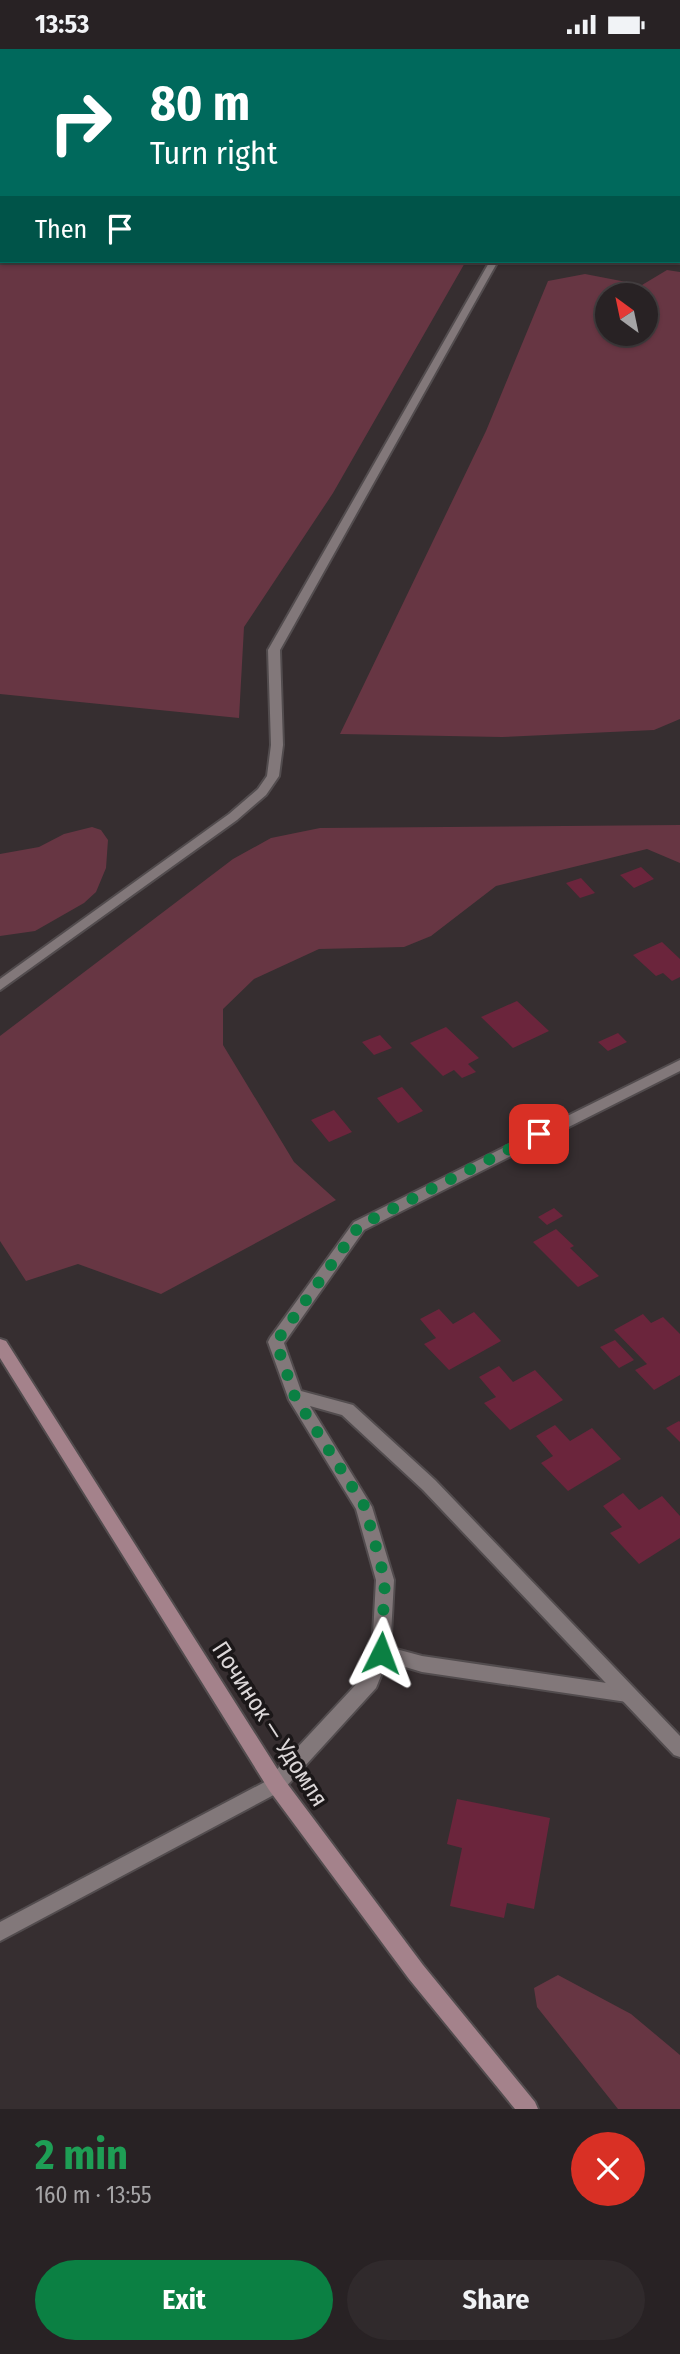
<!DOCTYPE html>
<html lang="en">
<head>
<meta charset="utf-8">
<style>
  :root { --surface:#282224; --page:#302a2c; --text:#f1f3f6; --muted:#a5a4a6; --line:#443f41; --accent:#0b8043 }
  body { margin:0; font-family:"Fira Sans Condensed",sans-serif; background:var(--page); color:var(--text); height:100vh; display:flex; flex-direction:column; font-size:26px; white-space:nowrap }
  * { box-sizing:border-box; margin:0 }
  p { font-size:23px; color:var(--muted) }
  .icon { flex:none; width:38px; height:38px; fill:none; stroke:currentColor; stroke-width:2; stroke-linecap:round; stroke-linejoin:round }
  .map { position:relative; height:2060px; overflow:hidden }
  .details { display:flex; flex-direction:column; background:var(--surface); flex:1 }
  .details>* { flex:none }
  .hud { position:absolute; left:0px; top:0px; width:681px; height:214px; box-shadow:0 2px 5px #0004,0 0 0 2px var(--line); background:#00695c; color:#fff; overflow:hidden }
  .needle { width:46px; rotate:327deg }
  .tools { position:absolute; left:595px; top:234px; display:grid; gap:14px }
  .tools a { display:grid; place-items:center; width:63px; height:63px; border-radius:50%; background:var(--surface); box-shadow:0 2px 5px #0004,0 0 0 2px var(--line); font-size:35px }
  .pin { position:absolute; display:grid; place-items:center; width:60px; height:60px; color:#fff; margin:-30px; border-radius:14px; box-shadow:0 4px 10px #0006 }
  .me { position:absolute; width:77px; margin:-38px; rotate:3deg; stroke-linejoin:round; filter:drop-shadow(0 0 5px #0008) }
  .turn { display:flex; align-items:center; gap:24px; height:147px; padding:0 35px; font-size:32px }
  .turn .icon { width:91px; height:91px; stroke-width:2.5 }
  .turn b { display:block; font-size:49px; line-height:60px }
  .then { display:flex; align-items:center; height:66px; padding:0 35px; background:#0003; gap:14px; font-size:26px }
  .round { display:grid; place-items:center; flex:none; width:74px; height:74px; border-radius:37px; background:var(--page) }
  .summary { display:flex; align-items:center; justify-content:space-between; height:119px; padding:0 35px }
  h1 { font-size:42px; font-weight:700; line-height:52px; color:#1e9e55 }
  .primary-button { display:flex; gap:14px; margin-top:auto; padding:14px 35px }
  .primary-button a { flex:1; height:80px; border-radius:42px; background:var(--accent); color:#fff; font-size:28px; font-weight:700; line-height:80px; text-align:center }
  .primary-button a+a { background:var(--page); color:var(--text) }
  .status { display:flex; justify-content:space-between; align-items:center; height:49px; padding:0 35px; background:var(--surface); direction:ltr }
  .status svg { height:19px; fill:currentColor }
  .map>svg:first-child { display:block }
</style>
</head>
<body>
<div class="status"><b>13:53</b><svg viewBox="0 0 49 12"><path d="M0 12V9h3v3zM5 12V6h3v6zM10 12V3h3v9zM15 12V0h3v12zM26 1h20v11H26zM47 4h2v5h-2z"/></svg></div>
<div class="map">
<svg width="680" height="2060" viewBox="0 0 680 2060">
  <rect width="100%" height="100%" fill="#362e30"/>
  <!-- green -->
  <path fill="#673643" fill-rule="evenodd" d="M0,114L2,212H466L333,444L244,578L239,669L0,645Z
    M667,221L680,223V670L654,681L502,688L340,685L486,382L548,232L585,225L642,236ZM607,247H646V285H607Z
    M680,776V814L647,800L496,837L431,887L404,898L319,900L254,930L223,960V996L294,1113L336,1151L161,1245L78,1215L26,1232L0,1192V987L233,810L271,789L320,779Z
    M92,778L101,781L108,791L106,819L96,843L84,854L35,882L0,887V805L39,798L64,785Z
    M558,1926L631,1965L680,2006V2060H618L537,1958L534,1939Z"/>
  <!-- building -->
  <path fill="#6b253c" d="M641,818L654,830L634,839L620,826Z
    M581,829L595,844L580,849L566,834Z
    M662,893L680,910V928L672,932L663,924L656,927L633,906Z
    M517,952L549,982L513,999L481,968Z
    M446,978L479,1009L468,1015L476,1023L462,1029L454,1021L443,1027L410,994Z
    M618,984L627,993L608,1002L598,993Z
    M380,986L392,999L374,1006L362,993Z
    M402,1038L423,1062L398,1074L377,1049Z
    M334,1061L352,1083L329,1093L311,1071Z
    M554,1159L563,1167L547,1176L538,1168Z
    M556,1180L574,1197L570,1199L599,1227L578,1238L533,1193Z
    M439,1260L453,1275L474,1263L501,1292L449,1321L424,1295L436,1289L420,1270Z
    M643,1265L651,1274L663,1268L680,1285V1326L654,1341L635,1321L647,1315L614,1281Z
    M615,1291L634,1311L619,1319L600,1298Z
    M499,1317L513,1333L535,1321L563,1351L510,1381L484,1354L496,1348L479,1328Z
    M679,1372L680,1373V1393L666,1379Z
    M555,1376L570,1392L592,1379L621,1410L568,1442L541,1414L553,1407L536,1387Z
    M623,1444L639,1461L662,1447L680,1467V1489L639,1515L610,1484L622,1478L603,1457Z
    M457,1750L550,1769L534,1860L507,1854L504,1869L450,1857L462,1799L447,1795Z"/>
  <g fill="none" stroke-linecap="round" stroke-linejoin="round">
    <defs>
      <path id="lane" d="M52,0H65L63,2Z
        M381,1596L422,1607L627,1637L633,1639L636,1645L633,1651L627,1653L422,1623L375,1609L372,1604L375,1599Z
        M276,1727L283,1729L285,1735L283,1741L0,1892V1873Z"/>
      <path id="street" d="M0,12H2V16H0Z
        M679,125H680V131H679Z
        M490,212H498L280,601L283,696L279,727L266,746L237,771L0,941V930L229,765L258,740L267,727L271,696L268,601Z
        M680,1011V1022L364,1181L284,1294L301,1342L353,1356L435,1431L680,1687V1708L674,1706L423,1441L342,1366L310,1357L372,1458L394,1531L390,1604L376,1639L283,1741L276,1743L269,1741L267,1735L269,1729L363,1628L372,1604L376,1531L356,1460L289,1351L268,1293L270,1289L354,1173Z"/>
      <path id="secondary" d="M0,1290L6,1292L283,1729L423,1916L535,2053L538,2060H515L409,1930L269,1741L0,1309Z"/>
    </defs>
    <!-- lane casing -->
    <use href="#lane" stroke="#524c4e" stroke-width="4"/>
    <!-- street casing -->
    <use href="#street" stroke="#524c4e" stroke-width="4"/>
    <!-- secondary casing -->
    <use href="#secondary" stroke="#524c4e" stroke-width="4"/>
    <!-- lane -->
    <use href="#lane" fill="#82787a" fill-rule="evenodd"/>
    <!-- street -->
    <use href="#street" fill="#82787a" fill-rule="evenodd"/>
    <!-- secondary -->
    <use href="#secondary" fill="#a4828b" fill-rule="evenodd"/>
  </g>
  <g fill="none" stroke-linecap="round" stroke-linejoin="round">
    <!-- route -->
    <path stroke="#0b8043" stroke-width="12" stroke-dasharray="0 21.6" d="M381,1604L385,1531L365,1458L295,1348L276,1293L359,1177L539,1085"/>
  </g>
  <g text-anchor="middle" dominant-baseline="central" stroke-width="7" stroke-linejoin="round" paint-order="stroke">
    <!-- near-street labels -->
    <g font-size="24" fill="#dcd7d8" stroke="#1b1718">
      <text transform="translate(270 1675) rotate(57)">Починок — Удомля</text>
    </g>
  </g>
</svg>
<div class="tools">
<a><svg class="needle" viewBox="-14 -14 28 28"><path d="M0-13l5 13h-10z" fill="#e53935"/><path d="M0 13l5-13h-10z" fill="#a5a4a6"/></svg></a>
</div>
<div class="pin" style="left:539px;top:1085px;background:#d93025"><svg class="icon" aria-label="arrive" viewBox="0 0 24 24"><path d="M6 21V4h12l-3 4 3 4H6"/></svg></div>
<svg class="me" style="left:381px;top:1604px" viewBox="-20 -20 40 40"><path d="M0-17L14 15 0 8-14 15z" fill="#0b8043" stroke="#fff" stroke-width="4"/></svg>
<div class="hud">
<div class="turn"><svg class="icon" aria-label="right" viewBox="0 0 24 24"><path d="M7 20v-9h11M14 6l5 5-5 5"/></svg><div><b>80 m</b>Turn right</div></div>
<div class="then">Then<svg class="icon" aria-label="arrive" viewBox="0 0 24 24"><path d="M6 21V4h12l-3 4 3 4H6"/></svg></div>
</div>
</div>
<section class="details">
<div class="summary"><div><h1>2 min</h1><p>160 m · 13:55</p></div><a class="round" style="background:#d93025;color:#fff"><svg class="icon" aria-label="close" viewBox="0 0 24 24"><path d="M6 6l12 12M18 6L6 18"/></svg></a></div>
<div class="primary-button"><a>Exit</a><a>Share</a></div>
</section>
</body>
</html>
